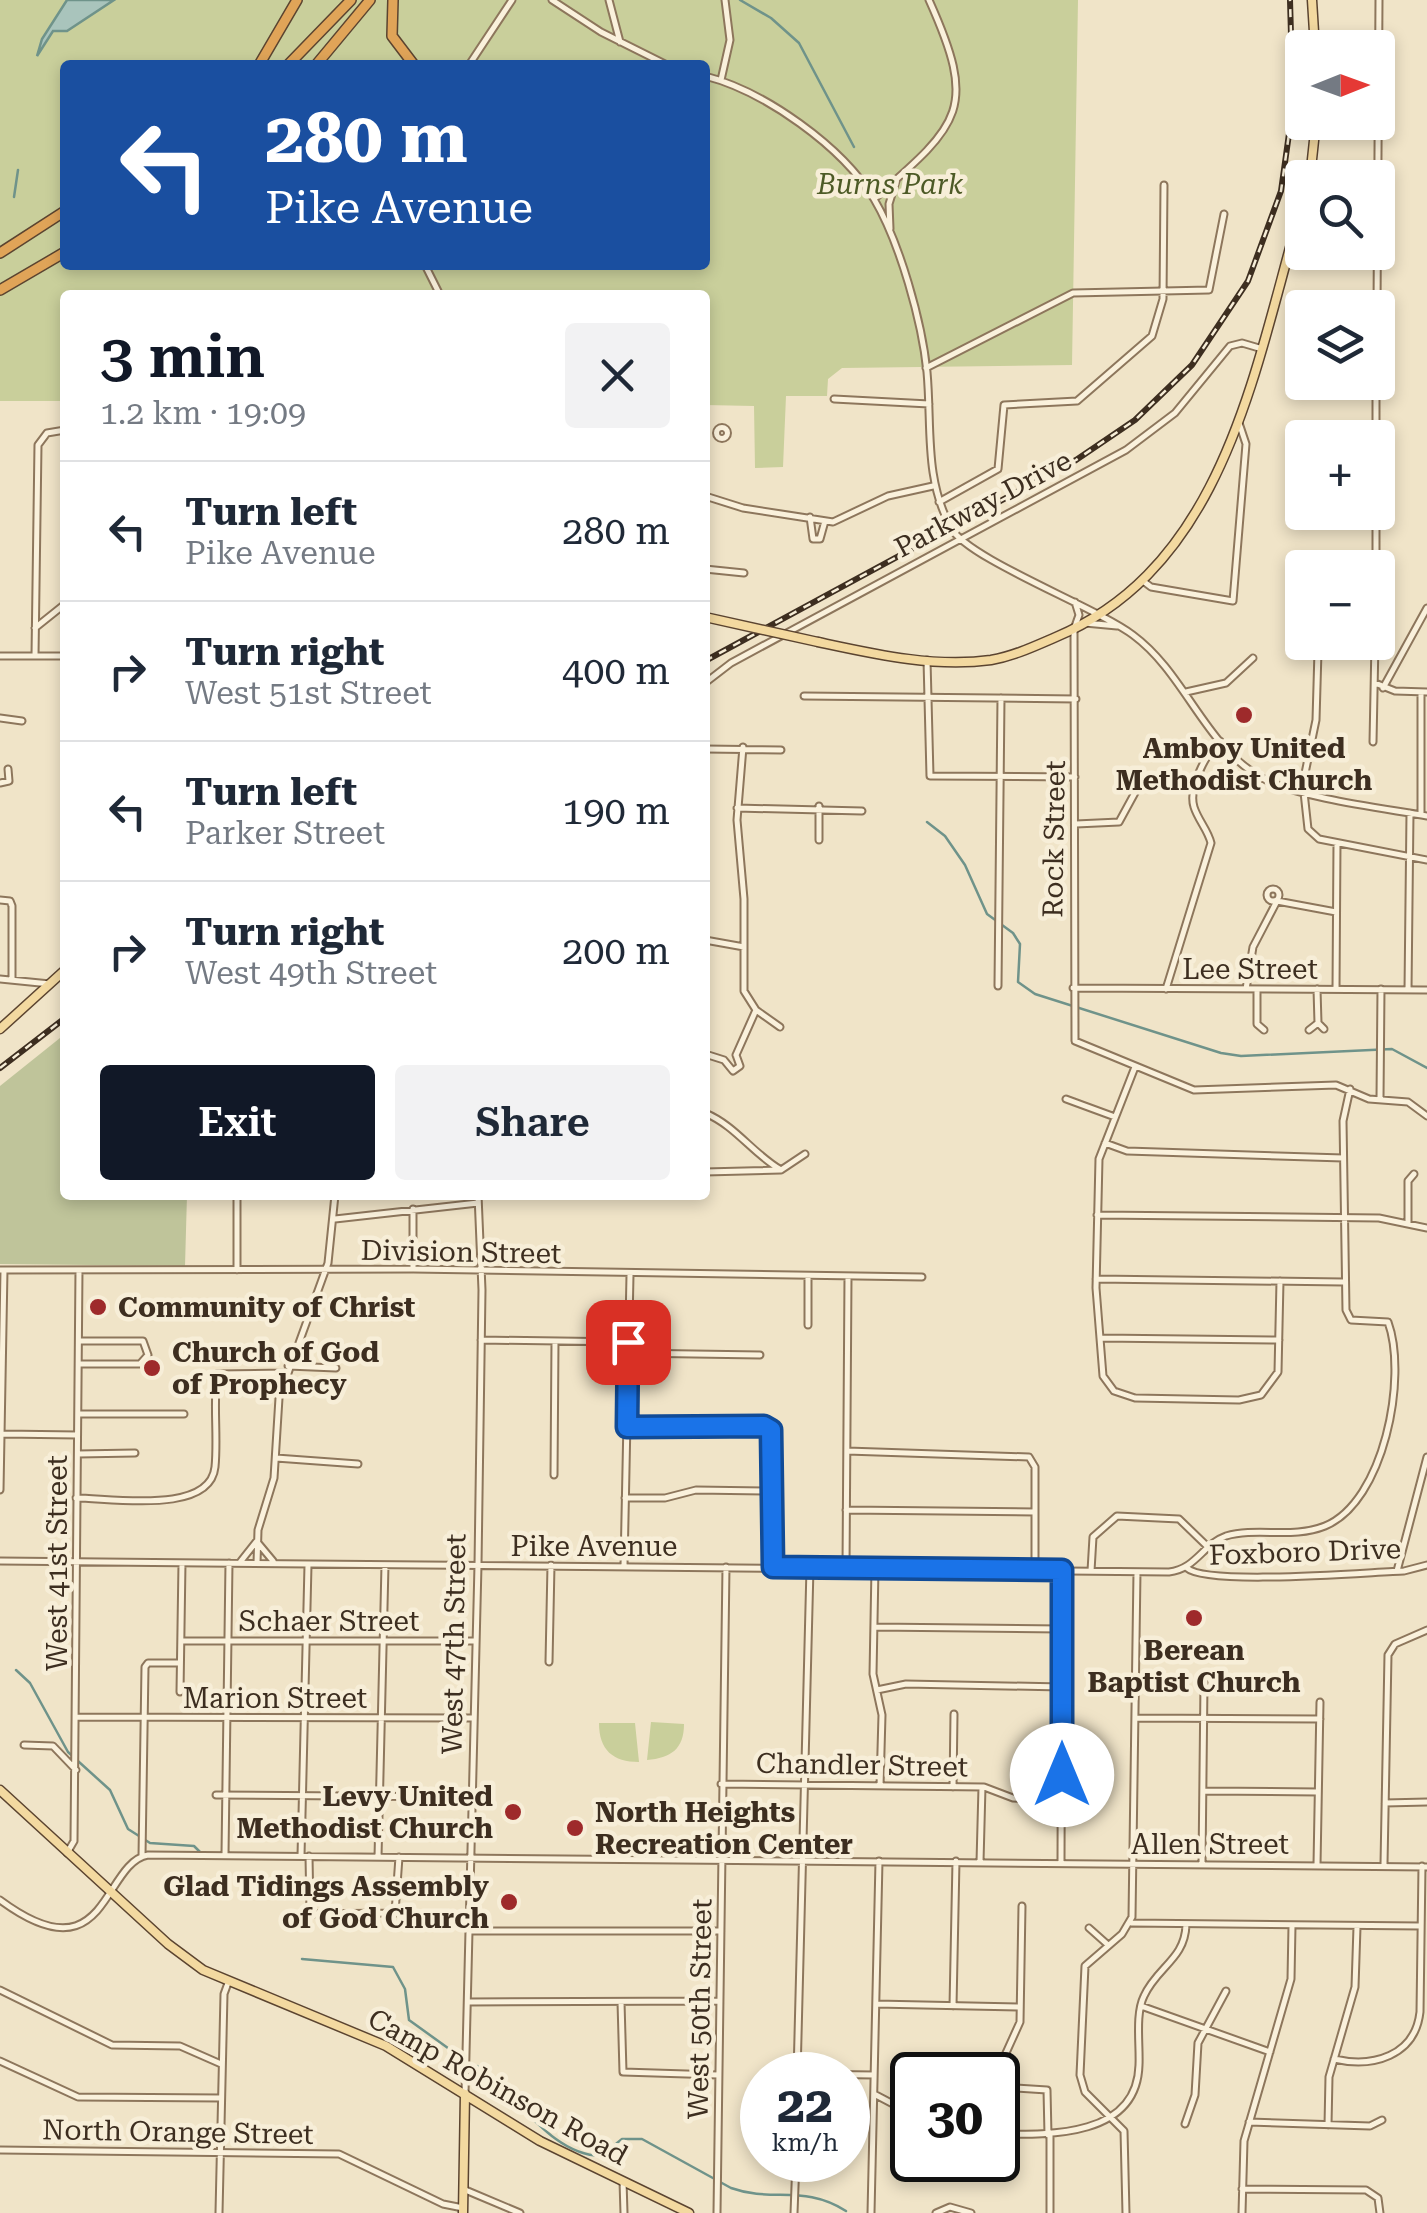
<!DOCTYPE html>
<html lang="en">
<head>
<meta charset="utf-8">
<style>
  :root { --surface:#fff; --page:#f2f2f3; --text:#1f2937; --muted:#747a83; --line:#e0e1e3; --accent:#111827 }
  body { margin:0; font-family:"Roboto Serif",serif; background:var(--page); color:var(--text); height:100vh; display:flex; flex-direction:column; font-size:38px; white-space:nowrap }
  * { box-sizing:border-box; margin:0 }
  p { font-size:32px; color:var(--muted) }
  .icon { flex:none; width:55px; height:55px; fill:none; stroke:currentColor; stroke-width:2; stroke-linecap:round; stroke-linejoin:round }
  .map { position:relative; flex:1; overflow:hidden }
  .sheet { position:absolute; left:60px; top:290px; width:650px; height:910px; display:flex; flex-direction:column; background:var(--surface); border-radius:10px; box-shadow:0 5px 15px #0003 }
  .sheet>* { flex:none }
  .top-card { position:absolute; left:60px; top:60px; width:650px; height:210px; border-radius:10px; box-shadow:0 5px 15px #0003; background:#1a4fa0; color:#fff; overflow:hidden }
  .needle { width:65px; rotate:89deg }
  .tools { position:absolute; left:1285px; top:30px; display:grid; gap:20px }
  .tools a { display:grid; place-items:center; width:110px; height:110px; border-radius:10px; background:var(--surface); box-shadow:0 5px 15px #0003; font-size:50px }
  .speed { position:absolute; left:740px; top:2052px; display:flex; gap:20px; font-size:50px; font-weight:700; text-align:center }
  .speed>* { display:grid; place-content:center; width:130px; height:130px; border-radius:50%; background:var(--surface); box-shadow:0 5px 15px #0003; line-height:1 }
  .speed small { font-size:25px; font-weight:400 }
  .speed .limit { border:5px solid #111; border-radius:15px; background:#fff; color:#111 }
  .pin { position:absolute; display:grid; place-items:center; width:85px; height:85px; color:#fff; margin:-42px; border-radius:20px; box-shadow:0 5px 15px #0006 }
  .me { position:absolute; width:110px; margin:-55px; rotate:0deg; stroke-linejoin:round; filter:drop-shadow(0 0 8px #0008) }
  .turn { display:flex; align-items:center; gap:35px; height:210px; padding:0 40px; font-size:45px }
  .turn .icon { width:130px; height:130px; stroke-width:2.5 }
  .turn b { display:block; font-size:70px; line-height:85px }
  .round { display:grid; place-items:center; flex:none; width:105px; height:105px; border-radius:10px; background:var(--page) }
  .summary { display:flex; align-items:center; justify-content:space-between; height:170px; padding:0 40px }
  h1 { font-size:60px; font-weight:600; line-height:75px; color:var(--accent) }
  .cta { display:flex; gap:20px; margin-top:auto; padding:20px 40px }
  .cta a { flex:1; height:115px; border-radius:10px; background:var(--accent); color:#fff; font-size:40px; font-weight:600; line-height:115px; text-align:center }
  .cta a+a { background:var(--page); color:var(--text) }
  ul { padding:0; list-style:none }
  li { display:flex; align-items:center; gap:30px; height:140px; padding:0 40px; border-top:2px solid var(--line) }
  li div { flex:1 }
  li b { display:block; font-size:38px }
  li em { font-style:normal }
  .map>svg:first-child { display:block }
</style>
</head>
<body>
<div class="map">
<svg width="1427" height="2213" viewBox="0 0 1427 2213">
  <rect width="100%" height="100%" fill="#f0e4c8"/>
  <!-- green -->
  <path fill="#c9cf9b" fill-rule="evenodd" d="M0,0H1078L1072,365L842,368L828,379L827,396H786L783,467L755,468L754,406L705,405V295H65V401H0ZM65,65H705V265H65Z
    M651,1722L684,1724C684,1749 671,1758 647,1760Z
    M599,1723H635L639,1762C613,1762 599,1750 599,1723Z"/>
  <!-- cemetery -->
  <path fill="#bfc49a" d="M65,1034V1195H187L185,1266L0,1264V1086Z"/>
  <!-- water -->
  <path fill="#a9c4bc" stroke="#6f938a" stroke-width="2.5" d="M67,0H114L67,31H53L37,56L42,39Z"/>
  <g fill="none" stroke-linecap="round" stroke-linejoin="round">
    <!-- stream -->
    <path stroke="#6f938a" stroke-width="2.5" d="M740,0L771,18L799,43L854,147
      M14,197L18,170
      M927,822L945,836L965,865L987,914L1013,933L1020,944L1018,982L1035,994L1221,1053L1241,1056L1392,1049L1427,1068
      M16,1670L30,1683L68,1752L110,1790L128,1829L150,1843L194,1846L200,1852
      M302,1959L393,1967L405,1989L409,2020L459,2056
      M477,2066C516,2092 549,2155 601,2156L622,2139H642L731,2188C773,2203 804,2184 846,2211"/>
    <defs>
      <path id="minor" d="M552,0L601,32L667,65
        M609,0L620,42
        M469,65L512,0
        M705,76C764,91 842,146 874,199C900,243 922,322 927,372C932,427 924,478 951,528C968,559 1096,607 1133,635C1186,674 1205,748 1264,779C1304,799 1382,808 1427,816
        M721,80L730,40L725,0
        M862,179L878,184L894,180
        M874,199C961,123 978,109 929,0
        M890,229L889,204L896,181
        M425,265L440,295
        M1377,308L1379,0
        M926,368L1073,293L1209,290L1224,214
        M1376,382V438
        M834,399L929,404
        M716.5 433a5.5 5.5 0 1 1 11 0a5.5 5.5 0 1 1-11 0Z
        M705,496L743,508L833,522L888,496L933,486
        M939,502L998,469L1004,405L1077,401L1152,336L1163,299L1164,185
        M1376,512V568
        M810,517L813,539H820L825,521
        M705,569L744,573
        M1143,581L1151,587L1233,601L1246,444L1239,423
        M1075,602L1079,615L1074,629L1075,1041L1194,1090L1336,1085L1369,1099L1408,1102L1427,1116
        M1085,623L1117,626
        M35,628L65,604
        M1375,649L1318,651L1316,720L1303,783L1308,829L1319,839L1427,860
        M0,656H65
        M35,656L38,445L47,433L65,430
        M927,660L930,776L1075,777
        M705,683L731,663L1126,450L1175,413L1230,346L1242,343L1259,348
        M1375,683L1395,691L1427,692
        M1383,688L1427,608
        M1186,692L1226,683L1253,658
        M1421,692V815
        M804,696L1076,699
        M0,718L22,721
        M1373,742L1375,642
        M743,747L737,820L744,899V991L756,1010L780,1027
        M705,749L781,750
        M0,783L9,781L8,769
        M737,808L862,811
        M1076,824L1119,822L1137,789
        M819,840V806
        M1267 895a6 6 0 1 1 12 0a6 6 0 1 1-12 0Z
        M0,900L10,901L12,906V979
        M705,940L744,947
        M0,979L50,984
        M998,986L1001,698
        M1073,988L1427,990
        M1166,989L1211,843C1208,830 1198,820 1194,807C1188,788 1206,753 1220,741
        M1246,989L1253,947L1277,901L1336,912
        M1257,989V1024L1264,1030
        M1317,989L1318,1023L1324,1029
        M1336,989L1337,843
        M1408,990L1410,813
        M705,991V1006
        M1309,1030L1318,1023
        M705,1054L724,1060L733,1071L740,1066L736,1055
        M736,1055L756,1010
        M1135,1067L1099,1159L1096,1288L1103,1376L1114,1391L1135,1398L1239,1400L1261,1395L1278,1372L1280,1281
        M1066,1099L1115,1117
        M1380,1099L1381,989
        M705,1113C736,1126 752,1153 781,1170
        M1105,1143L1127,1151L1343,1158
        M705,1172L781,1170L805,1154
        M413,1209V1269
        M1097,1215L1379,1218L1427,1228
        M335,1219L478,1203
        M1408,1224V1181L1414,1174
        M0,1270L413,1269L922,1277
        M237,1270V1195
        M808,1277V1325
        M1096,1279L1343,1282
        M1101,1338L1279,1340
        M481,1340L628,1342
        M628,1353L760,1355
        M79,1364H140L148,1355L143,1341H79
        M288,1366L336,1368
        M78,1414H184
        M628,1427L769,1428L773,1567
        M3,1434L77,1435
        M847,1451L1029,1457L1035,1467V1570
        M78,1454L135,1453
        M276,1458L358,1464
        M554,1475L555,1341
        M0,1490L4,1270
        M76,1498C112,1498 210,1515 215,1467C218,1437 213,1404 217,1374L285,1373
        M625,1498H665L696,1490L773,1491
        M846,1510L1035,1512
        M258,1543L273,1561
        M0,1561L1169,1572C1196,1569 1203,1544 1226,1536C1257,1527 1293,1539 1325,1526C1384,1502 1408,1377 1388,1322L1351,1320L1346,1310L1343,1121L1350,1089
        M241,1561L256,1542
        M257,1563L258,1530L274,1478L279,1398L328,1263L335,1195
        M624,1566L630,1275
        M846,1568L848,1277
        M875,1568L873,1674L882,1715L880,1786
        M1187,1568C1206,1586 1369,1572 1404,1571L1427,1565
        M1091,1571L1093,1537L1117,1516L1179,1519L1209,1548
        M1397,1571L1427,1457
        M874,1627L1061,1629
        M182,1641H476
        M549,1662L551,1565
        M877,1690L906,1684L1062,1687
        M180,1692L182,1563
        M76,1717L473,1718
        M1135,1718L1320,1719
        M24,1745L53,1746L76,1770
        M721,1784L984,1787L1013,1798L1061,1800
        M953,1787L954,1714
        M1203,1791L1318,1792
        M216,1795L473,1797
        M1018,1798L1019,1757L1024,1748
        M1385,1803L1427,1802
        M67,1853L74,1841L79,1270
        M225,1855L229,1563
        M142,1856L145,1667L148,1663H180
        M301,1856L308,1565
        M309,1856L310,1912
        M378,1857L385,1565
        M980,1862L982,1787
        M1061,1863L1062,1571
        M1202,1864L1204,1683
        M1384,1864L1388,1655L1395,1644L1427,1630
        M1317,1865L1320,1702
        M0,1900C108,1980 102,1863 148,1855L1427,1867
        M303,1914L395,1913L399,1857
        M1131,1923L1420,1926
        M1089,1928L1107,1944
        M471,1931H721
        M0,1990L112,2045L180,2046L221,2064
        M469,2002L720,2001
        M621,2002L623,2072L718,2075
        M876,2004L1020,2007
        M953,2006L956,1861
        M1141,2006L1270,2052
        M1334,2059C1373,2068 1415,2056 1420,2012L1422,1866
        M0,2061L78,2097L221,2098
        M797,2074L874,2075
        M797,2075L810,1568
        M996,2075L1020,2022L1022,1906
        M998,2087L1047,2090L1048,2135
        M465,2094L478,1565L482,1290L478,1195
        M874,2094L912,2114
        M1249,2122L1370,2126L1382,2120
        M1185,2124L1195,2095L1198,2043L1226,1991
        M1328,2125L1329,2077L1355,1987L1357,1927
        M998,2134C1050,2135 1137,2137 1139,2065C1140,2045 1135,2014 1144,1996C1157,1967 1185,1959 1186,1925
        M0,2150L339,2154L443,2204L463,2208
        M623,2181L624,2213
        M463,2189L520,2213
        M1242,2189L1366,2190L1378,2198L1380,2213
        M219,2213L224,1994L228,1983
        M717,2213L726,1567
        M794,2213L796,2160
        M871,2213L879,1861
        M936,2213L950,2207L971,2213
        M1050,2213V2136
        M1126,2213L1124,2131L1085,2092L1080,2075L1085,1966L1122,1934L1132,1917L1137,1572
        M1242,2213L1244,2141L1291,1979L1292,1926"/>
      <path id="major" d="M1312,0L1315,48
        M1310,178L1316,122
        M818,642C874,654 934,668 991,660C1014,656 1035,646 1056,637C1227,565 1255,364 1302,205
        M0,1029L65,970
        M0,1790L168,1944L203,1970L386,2046L540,2141L689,2213
        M463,2213L465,2094"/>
      <path id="highway" d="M393,0L392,36L414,65
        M259,65L297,0
        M288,65L351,0
        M316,65L370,0
        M0,253L65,211
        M0,290L65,252"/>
    </defs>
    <!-- minor casing -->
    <use href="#minor" stroke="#8d765c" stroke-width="9"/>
    <!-- major casing -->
    <use href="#major" stroke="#5b4430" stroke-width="11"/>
    <!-- highway casing -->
    <use href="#highway" stroke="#5b4430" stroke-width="12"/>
    <!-- minor -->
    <use href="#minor" stroke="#faf1dc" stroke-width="5"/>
    <!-- major -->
    <use href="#major" stroke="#f3d9a0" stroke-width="8"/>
    <!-- highway -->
    <use href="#highway" stroke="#e0a458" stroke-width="9"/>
    <defs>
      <path id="rail" d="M705,661L1076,460L1135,420L1192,365L1248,281L1281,191L1293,105L1290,0
        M0,1068L65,1018"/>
    </defs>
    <!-- rail casing -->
    <use href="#rail" stroke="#3d2e20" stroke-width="6"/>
    <!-- rail -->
    <use href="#rail" stroke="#f7eed8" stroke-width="2.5" stroke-dasharray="8" stroke-linecap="butt"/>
    <defs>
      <path id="major-bridge" d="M705,617L818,642"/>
    </defs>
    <!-- major-bridge casing -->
    <use href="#major-bridge" stroke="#5b4430" stroke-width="11" stroke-linecap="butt"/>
    <!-- major-bridge -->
    <use href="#major-bridge" stroke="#f3d9a0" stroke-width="8"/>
  </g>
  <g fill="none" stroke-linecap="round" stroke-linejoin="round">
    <defs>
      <path id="route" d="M628,1342L627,1427L764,1426L771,1430L773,1567L1062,1570V1775"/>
    </defs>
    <!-- route casing -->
    <use href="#route" stroke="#114b97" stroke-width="25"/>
    <!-- route -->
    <use href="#route" stroke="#1a73e8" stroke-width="18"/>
  </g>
  <!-- markers -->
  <g fill="#9e2a2b" stroke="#f7eed8" stroke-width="4">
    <circle cx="1244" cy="715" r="10"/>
    <circle cx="98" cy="1307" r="10"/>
    <circle cx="152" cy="1368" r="10"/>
    <circle cx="1194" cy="1618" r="10"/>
    <circle cx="513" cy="1812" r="10"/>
    <circle cx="575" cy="1828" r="10"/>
    <circle cx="509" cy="1902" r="10"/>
  </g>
  <g text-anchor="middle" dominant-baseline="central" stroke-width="9" stroke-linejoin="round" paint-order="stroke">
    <!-- park labels -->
    <g font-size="28" font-style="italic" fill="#4d5a26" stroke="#f7eed8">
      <text x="890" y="184">Burns Park</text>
    </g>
    <!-- street labels -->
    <g font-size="28" fill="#3d2e20" stroke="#f7eed8">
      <text transform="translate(983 504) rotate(-28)">Parkway Drive</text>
      <text transform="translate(1054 839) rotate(-89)">Rock Street</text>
      <text x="1250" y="969">Lee Street</text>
      <text transform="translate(461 1252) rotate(1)">Division Street</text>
      <text x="594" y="1546">Pike Avenue</text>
      <text transform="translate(1305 1552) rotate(-2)">Foxboro Drive</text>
      <text transform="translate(57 1563) rotate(-90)">West 41st Street</text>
      <text x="329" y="1621">Schaer Street</text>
      <text transform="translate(454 1644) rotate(-89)">West 47th Street</text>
      <text x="275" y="1698">Marion Street</text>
      <text transform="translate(862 1765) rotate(1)">Chandler Street</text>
      <text x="1210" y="1844">Allen Street</text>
      <text transform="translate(700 2009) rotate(-89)">West 50th Street</text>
      <text transform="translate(498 2087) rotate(29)">Camp Robinson Road</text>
      <text transform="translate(178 2132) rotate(1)">North Orange Street</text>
    </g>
    <!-- poi labels -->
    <g font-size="28" font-weight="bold" fill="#3d2e20" stroke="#f7eed8" text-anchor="start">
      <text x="1244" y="748" text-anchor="middle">Amboy United<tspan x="1244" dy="32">Methodist Church</tspan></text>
      <text x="118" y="1307">Community of Christ</text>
      <text x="172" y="1352">Church of God<tspan x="172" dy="32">of Prophecy</tspan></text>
      <text x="1194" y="1650" text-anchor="middle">Berean<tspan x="1194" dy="32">Baptist Church</tspan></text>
      <text x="493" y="1796" text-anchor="end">Levy United<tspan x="493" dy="32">Methodist Church</tspan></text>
      <text x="595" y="1812">North Heights<tspan x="595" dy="32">Recreation Center</tspan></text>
      <text x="489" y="1886" text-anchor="end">Glad Tidings Assembly<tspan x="489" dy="32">of God Church</tspan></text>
    </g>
  </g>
</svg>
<div class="tools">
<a><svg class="needle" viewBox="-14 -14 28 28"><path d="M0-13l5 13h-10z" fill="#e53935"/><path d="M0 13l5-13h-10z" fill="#747a83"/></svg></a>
<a><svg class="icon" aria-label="search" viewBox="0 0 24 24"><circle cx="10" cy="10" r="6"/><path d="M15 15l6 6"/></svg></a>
<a><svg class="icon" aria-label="layers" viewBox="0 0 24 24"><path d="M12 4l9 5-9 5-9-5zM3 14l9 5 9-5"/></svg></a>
<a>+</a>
<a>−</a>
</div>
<div class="speed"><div>22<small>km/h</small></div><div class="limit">30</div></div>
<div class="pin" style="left:628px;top:1342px;background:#d93025"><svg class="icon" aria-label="arrive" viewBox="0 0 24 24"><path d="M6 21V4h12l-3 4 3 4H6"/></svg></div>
<svg class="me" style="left:1062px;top:1775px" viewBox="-20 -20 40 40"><circle r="19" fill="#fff"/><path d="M0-13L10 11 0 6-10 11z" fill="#1a73e8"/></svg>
<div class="top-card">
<div class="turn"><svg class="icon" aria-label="left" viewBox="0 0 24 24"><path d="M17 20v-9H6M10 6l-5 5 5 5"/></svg><div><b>280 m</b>Pike Avenue</div></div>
</div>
<section class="sheet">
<div class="summary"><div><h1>3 min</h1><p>1.2 km · 19:09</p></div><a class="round"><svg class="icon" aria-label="close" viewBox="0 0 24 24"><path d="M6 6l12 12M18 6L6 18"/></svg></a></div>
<ul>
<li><svg class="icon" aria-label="left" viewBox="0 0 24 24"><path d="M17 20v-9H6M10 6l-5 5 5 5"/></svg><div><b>Turn left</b><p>Pike Avenue</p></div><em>280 m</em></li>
<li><svg class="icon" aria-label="right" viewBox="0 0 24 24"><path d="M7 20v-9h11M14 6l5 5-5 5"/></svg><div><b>Turn right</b><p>West 51st Street</p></div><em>400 m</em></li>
<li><svg class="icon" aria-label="left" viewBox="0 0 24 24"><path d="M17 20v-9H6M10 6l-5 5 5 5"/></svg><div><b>Turn left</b><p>Parker Street</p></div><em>190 m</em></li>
<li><svg class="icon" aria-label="right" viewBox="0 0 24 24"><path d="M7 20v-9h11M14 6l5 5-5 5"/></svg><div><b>Turn right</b><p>West 49th Street</p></div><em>200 m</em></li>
</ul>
<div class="cta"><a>Exit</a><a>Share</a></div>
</section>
</div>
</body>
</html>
